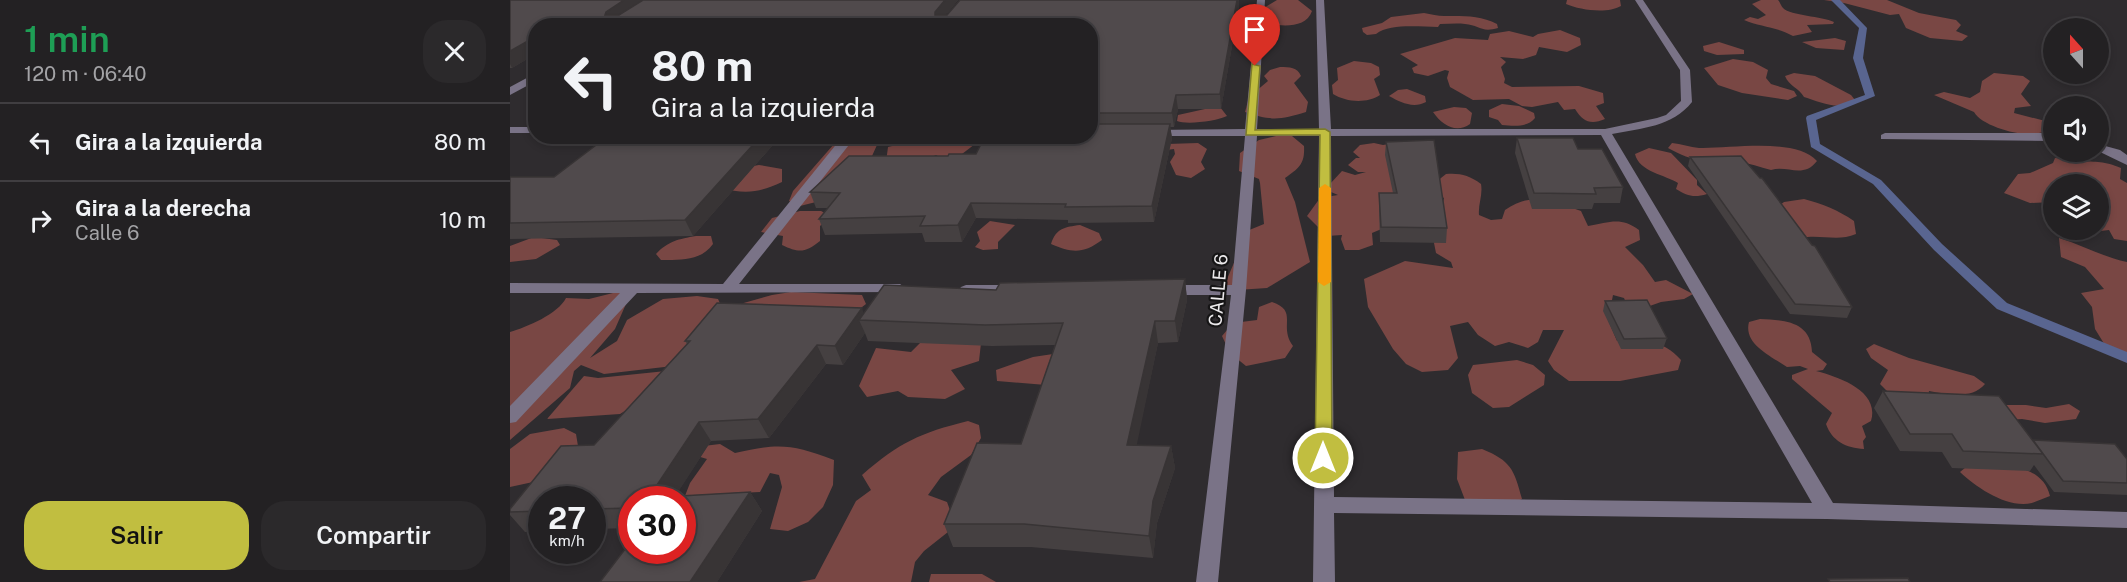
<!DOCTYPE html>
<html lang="es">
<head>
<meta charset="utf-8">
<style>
  :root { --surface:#232123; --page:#2b292b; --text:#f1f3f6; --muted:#a3a3a6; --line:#403e41; --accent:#c1be40 }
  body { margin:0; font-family:"Public Sans",sans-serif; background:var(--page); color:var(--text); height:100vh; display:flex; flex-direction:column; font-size:22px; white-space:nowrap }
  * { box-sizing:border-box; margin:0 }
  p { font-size:20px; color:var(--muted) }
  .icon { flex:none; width:33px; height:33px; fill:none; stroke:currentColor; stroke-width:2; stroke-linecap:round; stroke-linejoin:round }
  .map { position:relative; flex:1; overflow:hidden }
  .details { display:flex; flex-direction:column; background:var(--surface); width:510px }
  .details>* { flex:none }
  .hud { position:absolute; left:18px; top:18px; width:570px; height:126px; border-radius:24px; box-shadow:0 3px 9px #0003,0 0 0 2px var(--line); background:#232123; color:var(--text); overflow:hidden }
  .needle { width:39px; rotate:339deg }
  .tools { position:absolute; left:1533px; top:18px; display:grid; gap:12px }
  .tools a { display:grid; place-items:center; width:66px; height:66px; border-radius:50%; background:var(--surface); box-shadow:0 3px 9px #0003,0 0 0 2px var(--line); font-size:30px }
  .speed { position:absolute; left:18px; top:486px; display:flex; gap:12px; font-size:30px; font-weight:700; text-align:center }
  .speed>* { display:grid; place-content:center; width:78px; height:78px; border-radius:50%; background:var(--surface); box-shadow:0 3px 9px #0003,0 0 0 2px var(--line); line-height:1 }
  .speed small { font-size:15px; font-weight:400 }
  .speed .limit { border:9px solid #d22; background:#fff; color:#111 }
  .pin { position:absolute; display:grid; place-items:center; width:51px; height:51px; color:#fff; margin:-62px -26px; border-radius:50% 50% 50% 0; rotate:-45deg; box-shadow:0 0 6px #0007 }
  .pin .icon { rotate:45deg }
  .me { position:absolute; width:66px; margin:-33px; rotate:0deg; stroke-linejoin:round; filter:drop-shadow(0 0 4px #0008) }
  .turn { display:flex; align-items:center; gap:21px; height:126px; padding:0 24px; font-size:27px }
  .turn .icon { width:78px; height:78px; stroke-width:2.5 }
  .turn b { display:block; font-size:42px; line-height:51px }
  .round { display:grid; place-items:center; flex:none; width:63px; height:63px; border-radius:24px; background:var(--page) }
  .headline { display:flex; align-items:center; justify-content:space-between; height:102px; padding:0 24px }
  h1 { font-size:36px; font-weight:600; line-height:45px; color:#1e9e55 }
  .action { display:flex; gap:12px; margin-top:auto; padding:12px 24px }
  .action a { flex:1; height:69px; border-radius:24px; background:var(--accent); color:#111; font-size:24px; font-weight:600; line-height:69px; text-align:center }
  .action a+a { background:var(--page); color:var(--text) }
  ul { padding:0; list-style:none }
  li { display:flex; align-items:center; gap:18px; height:78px; padding:0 24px; border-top:2px solid var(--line) }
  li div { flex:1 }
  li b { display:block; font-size:22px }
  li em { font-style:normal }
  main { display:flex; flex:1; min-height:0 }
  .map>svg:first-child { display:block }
</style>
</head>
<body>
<main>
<section class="details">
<div class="headline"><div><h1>1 min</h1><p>120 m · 06:40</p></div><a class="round"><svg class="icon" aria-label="close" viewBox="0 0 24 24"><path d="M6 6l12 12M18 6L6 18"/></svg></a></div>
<ul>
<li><svg class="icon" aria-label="left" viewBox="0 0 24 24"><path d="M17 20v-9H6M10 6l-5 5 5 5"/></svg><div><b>Gira a la izquierda</b></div><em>80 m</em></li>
<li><svg class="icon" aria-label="right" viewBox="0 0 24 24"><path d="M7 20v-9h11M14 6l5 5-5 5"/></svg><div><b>Gira a la derecha</b><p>Calle 6</p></div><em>10 m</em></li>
</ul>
<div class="action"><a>Salir</a><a>Compartir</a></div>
</section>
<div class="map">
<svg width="1617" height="582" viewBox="0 0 1617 582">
  <rect width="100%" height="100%" fill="#2f2c2f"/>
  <!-- forest -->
  <path fill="#794744" d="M767,0H788L802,11C795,32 762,25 746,21L742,15Z
    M1057,0H1110L1111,6C1097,14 1070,10 1056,4Z
    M1251,0H1268C1270,2 1271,6 1273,8C1281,16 1312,16 1324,22L1323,24L1297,25L1302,32L1283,36C1268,27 1250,27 1234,20L1240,17L1248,19L1256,15L1242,4Z
    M1314,0H1377L1409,13L1446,20L1451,25L1446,31L1458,36L1452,41L1420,38L1396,28L1389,14L1380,15L1334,3Z
    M914,13C921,14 928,16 934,16C952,16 970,15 987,24L988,28C971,33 969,25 955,24C947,23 938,24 930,24L928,27C910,27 880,23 866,34L857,35L853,32L852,28L872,23L881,17Z
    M1050,30L1070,38L1071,45L1057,52L1029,47L1026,55L1013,59L990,57L996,62L991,67L995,79L994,83L1002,87L1069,86L1093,93L1094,103L1086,106L1095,119C1081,125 1073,122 1065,109L1054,110L1048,102L1022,107L1012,106L999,99L963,100L940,87L937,78L939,71L935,70L918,76L904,73L902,68L908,65L890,54L945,38L978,40L980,34L999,31L1023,37L1028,34Z
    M1325,38L1336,41L1334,50L1306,48L1292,42Z
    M1209,42L1234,50V54L1207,55L1194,51L1193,46Z
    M1223,59L1243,62L1258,70L1256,78L1261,84L1284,91L1287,96L1278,100L1232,93L1208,85L1194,68Z
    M844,61L861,63L869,67L870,75L864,79L870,95C856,104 836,102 823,94L822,85L828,80L827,68Z
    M770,67C780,67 787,67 791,76L784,83L798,102L796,112C770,120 761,121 735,112L739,97L758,81L754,76L760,70Z
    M1284,73L1305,76L1341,95L1345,100C1331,112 1310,102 1294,97C1289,88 1279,86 1275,76Z
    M1484,73L1513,76L1520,81L1511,94L1521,106L1505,108L1504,113L1543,123V130C1536,131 1528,134 1520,134C1505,135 1471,125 1464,112L1424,95L1434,92L1460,98L1470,92L1472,81Z
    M897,89L915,96L916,102C903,109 890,102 879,96L888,90Z
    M992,104L1009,106L1024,113L1025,118C1017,128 1003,126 992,125L988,120L979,117V110Z
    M704,107H710L717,116C707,121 677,125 667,121L668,115Z
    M944,107L956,108L962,113L960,124C946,134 932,125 923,112Z
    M424,136L465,137L469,141L452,154L448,161L433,159L426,155L414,160L376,162L378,147Z
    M766,136H782L794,146C795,164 789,168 775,178L785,202L800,262L757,288L712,291L726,258L732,233L754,224L750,183L749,179L729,171L730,153L749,140Z
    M338,141H364L367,145L362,156L338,168L306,202L290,206L279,201L283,191L324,144Z
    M688,143L697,149L691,162L695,169L681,178L666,175L660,162L665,154L664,149L641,152L657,144Z
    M864,143L873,145L885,143L926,182L936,174C950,173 959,175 971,184C973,195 968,204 969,215L981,220L992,219L995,210C1023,191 1041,201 1071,211L1078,226C1099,223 1110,216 1129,230L1130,240L1115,247L1133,265L1145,282L1156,280L1183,294L1174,299L1151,302L1120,313L1114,298L1103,295L1098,320L1107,341C1134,342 1152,338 1171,360L1168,370L1110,381H1059L1044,370L1038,361L1054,330H1033L1028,342L1018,348L999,342L985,346L968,335L958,322L940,326L948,358L938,370L912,372L896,364L883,349L858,307L854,279L895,261L943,268L941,262L926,253L924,243L934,198L923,192L881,225L862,233L863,245L849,250H835L831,239L832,235L817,236L797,216L810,198L828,195L821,192L819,185L832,171L845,175L856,172H848L838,165L846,158H850L843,152L850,145Z
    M1162,143C1171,144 1180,147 1189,148C1220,149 1285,137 1307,161C1293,179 1278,165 1261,170C1250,167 1239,163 1228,162C1199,161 1184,163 1158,148Z
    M1139,148L1161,153L1187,180V185L1197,194C1184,198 1177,196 1166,189L1168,183C1156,175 1129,172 1125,154Z
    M1545,158C1554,158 1561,161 1569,161C1587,162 1594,161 1611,168L1610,179L1617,183V241L1604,239L1599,230L1574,233L1569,230H1588V184H1544L1543,202L1520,203L1494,193L1508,174L1520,173L1543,163Z
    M249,165L272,169V182C248,193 236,194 210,188L232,168Z
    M1294,199C1313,204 1328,210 1344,221L1346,234C1328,242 1310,234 1291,238L1270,205L1274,202Z
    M290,211H311L321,216L310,226V241C295,253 289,253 272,245L273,236L251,232L262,218Z
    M480,221L505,225L488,242V249L473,250L465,247L470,241L467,232Z
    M570,225L589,233L592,240C573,254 562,253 541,244C546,228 555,227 570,225Z
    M186,236H201L203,244C191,261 171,260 151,260L146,254C158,241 169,239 186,236Z
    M24,237L47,240L50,245L26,259L0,262V246Z
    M1549,238C1572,245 1593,257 1617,262V356L1598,350L1585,329L1582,307L1571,293L1594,289L1575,267L1551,257Z
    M123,288L105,329L80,358L107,341L117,320L153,299L187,296L208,299L213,310L163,366L94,374L71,365L64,371L60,388L0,440V332C17,327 48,314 56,298L79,299Z
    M281,292L352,295L356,304L339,317L223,306L262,295Z
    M762,302C789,311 768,326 783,346L775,358L736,366L720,353L712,336L723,323L747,320L749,307Z
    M1250,319C1274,320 1301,321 1302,352L1317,364L1313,370L1306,371C1329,377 1370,391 1361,421L1352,426L1356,437L1353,441L1354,449C1336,448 1322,441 1316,424L1322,413L1282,379V375L1298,369L1290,366L1277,367C1261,356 1233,344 1239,322Z
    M414,339L471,343L469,361L441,370L455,389L435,399L398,397L388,391L357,397L349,386L366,348L401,352Z
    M1364,344L1399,358L1464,376L1475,384C1462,400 1436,394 1419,391L1418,398H1384L1370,384L1378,370L1361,358L1356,349Z
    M543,354L560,387L487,381L486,370L523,357Z
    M1007,360L1023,365L1035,375L1034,385L999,407L983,408L962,393L958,375L963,365Z
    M156,371L163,381L110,414L37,419L74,376L88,378Z
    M1559,404L1570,411L1566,419L1535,423L1512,419L1498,420L1492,405H1516L1536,408Z
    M458,421L469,425L471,438L461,455L431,477L418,495L437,502L441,513L438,532L414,551L405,562L401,582H289L305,579L346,501L361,490L352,475C390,442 410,433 458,421Z
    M54,428L66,434L69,452L23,482L0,487V449L20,434Z
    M210,444L225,453C268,443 282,444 324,460L323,485L313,507L298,522L278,531L260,529L272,487L269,475L260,473L250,492L228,493L173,501L180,483L197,459L177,453V448Z
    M972,449C1001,461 1004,469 1012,499L997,506L955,500L947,479L948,452Z
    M1461,463C1488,465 1532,462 1540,496C1534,498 1528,501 1522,503C1498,509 1467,488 1450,472Z
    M421,574H472L486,582H419Z"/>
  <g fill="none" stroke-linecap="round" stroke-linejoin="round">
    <!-- stream -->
    <path fill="#596590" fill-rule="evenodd" d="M1321,0H1330L1357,28L1353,58L1365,96L1306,120L1310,144L1371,180L1432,244L1497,303L1617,352V363L1487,309L1424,250L1363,184L1301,147L1296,118L1297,116L1355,95L1343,58L1349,28Z"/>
    <!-- minor -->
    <path fill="#7a7387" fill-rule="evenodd" d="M747,0H755L747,129H809L806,0H814L821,129H1095L1147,118L1156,115L1171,101L1170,70L1125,0H1133L1180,70L1182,102C1162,127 1132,128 1102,134L1323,503L1617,512V528L1317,519L824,513L825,582H803L809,136H747L736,290L708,582H686L721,295H657L650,290L657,285H722L735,136H640L634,133L640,130L735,129ZM1091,135L1302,503L824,497L821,136Z
      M26,73V81L0,95V87Z
      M0,127H26V133H0Z
      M1375,133H1544V141L1371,139V135Z
      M333,136H346L229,284H390L397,289L395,292L127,293L6,422L0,423V406L110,293H0V283L213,284Z
      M1588,144L1610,150L1617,155V165L1588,151Z
      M456,285H504L511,290L504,295L451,293L449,290L451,287Z"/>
  </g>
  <!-- wall -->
  <path fill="#454041" d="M0,0H448L436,15L729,6L711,109H668L664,127H660L662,138L644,222L558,223V220L466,218L452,242H415L412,233L315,235L309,219L318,208H306L300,192L438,156L466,154L580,136V26H26V56L24,55L2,68H0Z
    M98,136H258L262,146L183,236L0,239V177H44Z
    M1007,138L1068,149L1113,187L1110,203H1084L1082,209H1022L1005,153Z
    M876,142L937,228L936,243L870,242L869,207V193H883L875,155Z
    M1180,157L1342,307L1337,318L1280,314L1178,166Z
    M675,279L677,300L668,342L648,343L626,445L661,446L665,468L647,523L643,558L521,547H443L434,524L511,444L545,345L482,346L358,341L355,333L333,365L316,364L259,438L201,441L165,496L240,492L252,511L207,582H90L172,500H122V528L82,529V500H32V531L15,532L0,515V509L84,445L177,344L175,341L354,313L486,290Z
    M1095,301L1157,338L1153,349H1111L1093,311Z
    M1373,391L1523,440L1617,459V495L1544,492L1524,465L1520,471L1442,468L1432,452L1390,451L1364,408Z"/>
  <!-- shaded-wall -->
  <path fill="#383435" d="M114,0H139L102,24L95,15L96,12Z
    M435,0H448L428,25L425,12Z
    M727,0H729V6L711,109L710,94Z
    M16,42L24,55L2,68L0,64V51Z
    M666,95L668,109L664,127L662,113Z
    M660,124L662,138L644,222L642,206Z
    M251,136H258L262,146L183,236L175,220Z
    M461,203L466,218L452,242L448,225Z
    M675,279L677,300L668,342L665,321Z
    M352,308L356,320H349L355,333L333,365L325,346Z
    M645,321L648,343L622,468L617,445Z
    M307,345L316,364L259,438L248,419Z
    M189,422L201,441L163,500H137Z
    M661,446L665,468L647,523L643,558L639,536L643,501Z
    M240,492L252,511L207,582H180Z"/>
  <!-- building -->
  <path fill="#504a4c" stroke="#383435" stroke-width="1.5" d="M0,0H114L96,12L95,15H109L133,0H435L425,12V15H437L450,0H727L710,94L666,95L662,113H580V26H26V42H16L0,51Z
    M580,124H660L642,206L555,207L556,204L461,203L448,225L410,226L415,216L309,219L330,193L300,192L339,156H438L439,154H466L475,136H580Z
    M98,136H251L175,220L0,223V177H44Z
    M1007,138H1063L1068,149H1092L1113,187L1084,188L1086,194L1024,193Z
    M924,140L937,228L871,227L869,193H887L876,142Z
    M1231,156L1250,178H1252L1302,245L1305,246L1342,307L1285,304L1180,157Z
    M675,279L665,321H645L617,445L661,446L643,501L639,536L514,524H434L467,443L511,444L553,323L475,325L349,320L374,285L486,290L490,283Z
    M1137,300L1157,338L1114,339L1095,301Z
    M207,303L352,308L325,346L307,345L248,419L189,422L137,500H122V508L82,509V500H32V511L0,512V509L51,446L84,445L180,341H175Z
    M1373,391L1489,396L1533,454L1453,451L1442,434H1400Z
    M1523,440L1605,444L1617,459V483L1553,481Z
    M240,492L180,582H90L122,540V550H172V500H151L153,497Z
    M1398,578L1400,582H1320L1318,579Z"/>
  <!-- route -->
  <path fill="#c1be40" stroke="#7d7c2a" stroke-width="1.5" d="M742,64L750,66L745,130L815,129L820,132L822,458L819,463L813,465L807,463L805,458L810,135H736Z"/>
  <!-- slow -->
  <path fill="#f59e0b" d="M815,184L821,188V282L814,286L808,282L809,188Z"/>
  <g text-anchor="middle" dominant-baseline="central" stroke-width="4.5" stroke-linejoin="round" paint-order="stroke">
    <!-- street labels -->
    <g font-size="18" fill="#eceaec" stroke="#161516">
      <text transform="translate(708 290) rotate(-85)">CALLE 6</text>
    </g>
  </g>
</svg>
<div class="tools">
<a><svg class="needle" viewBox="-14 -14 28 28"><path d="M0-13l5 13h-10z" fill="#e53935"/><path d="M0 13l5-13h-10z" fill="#a3a3a6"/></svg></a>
<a><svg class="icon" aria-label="sound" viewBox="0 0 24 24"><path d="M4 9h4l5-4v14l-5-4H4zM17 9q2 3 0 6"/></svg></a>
<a><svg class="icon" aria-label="layers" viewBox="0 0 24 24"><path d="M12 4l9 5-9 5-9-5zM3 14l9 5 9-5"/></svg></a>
</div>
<div class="speed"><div>27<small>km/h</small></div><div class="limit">30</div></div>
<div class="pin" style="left:745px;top:66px;background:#d93025"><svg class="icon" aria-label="arrive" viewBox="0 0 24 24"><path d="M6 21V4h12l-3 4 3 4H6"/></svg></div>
<svg class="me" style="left:813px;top:458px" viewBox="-20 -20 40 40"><circle r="17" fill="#c1be40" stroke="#fff" stroke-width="3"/><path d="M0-11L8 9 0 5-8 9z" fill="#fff"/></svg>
<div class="hud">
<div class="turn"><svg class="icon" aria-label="left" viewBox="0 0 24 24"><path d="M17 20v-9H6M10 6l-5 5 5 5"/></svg><div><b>80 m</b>Gira a la izquierda</div></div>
</div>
</div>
</main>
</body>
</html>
